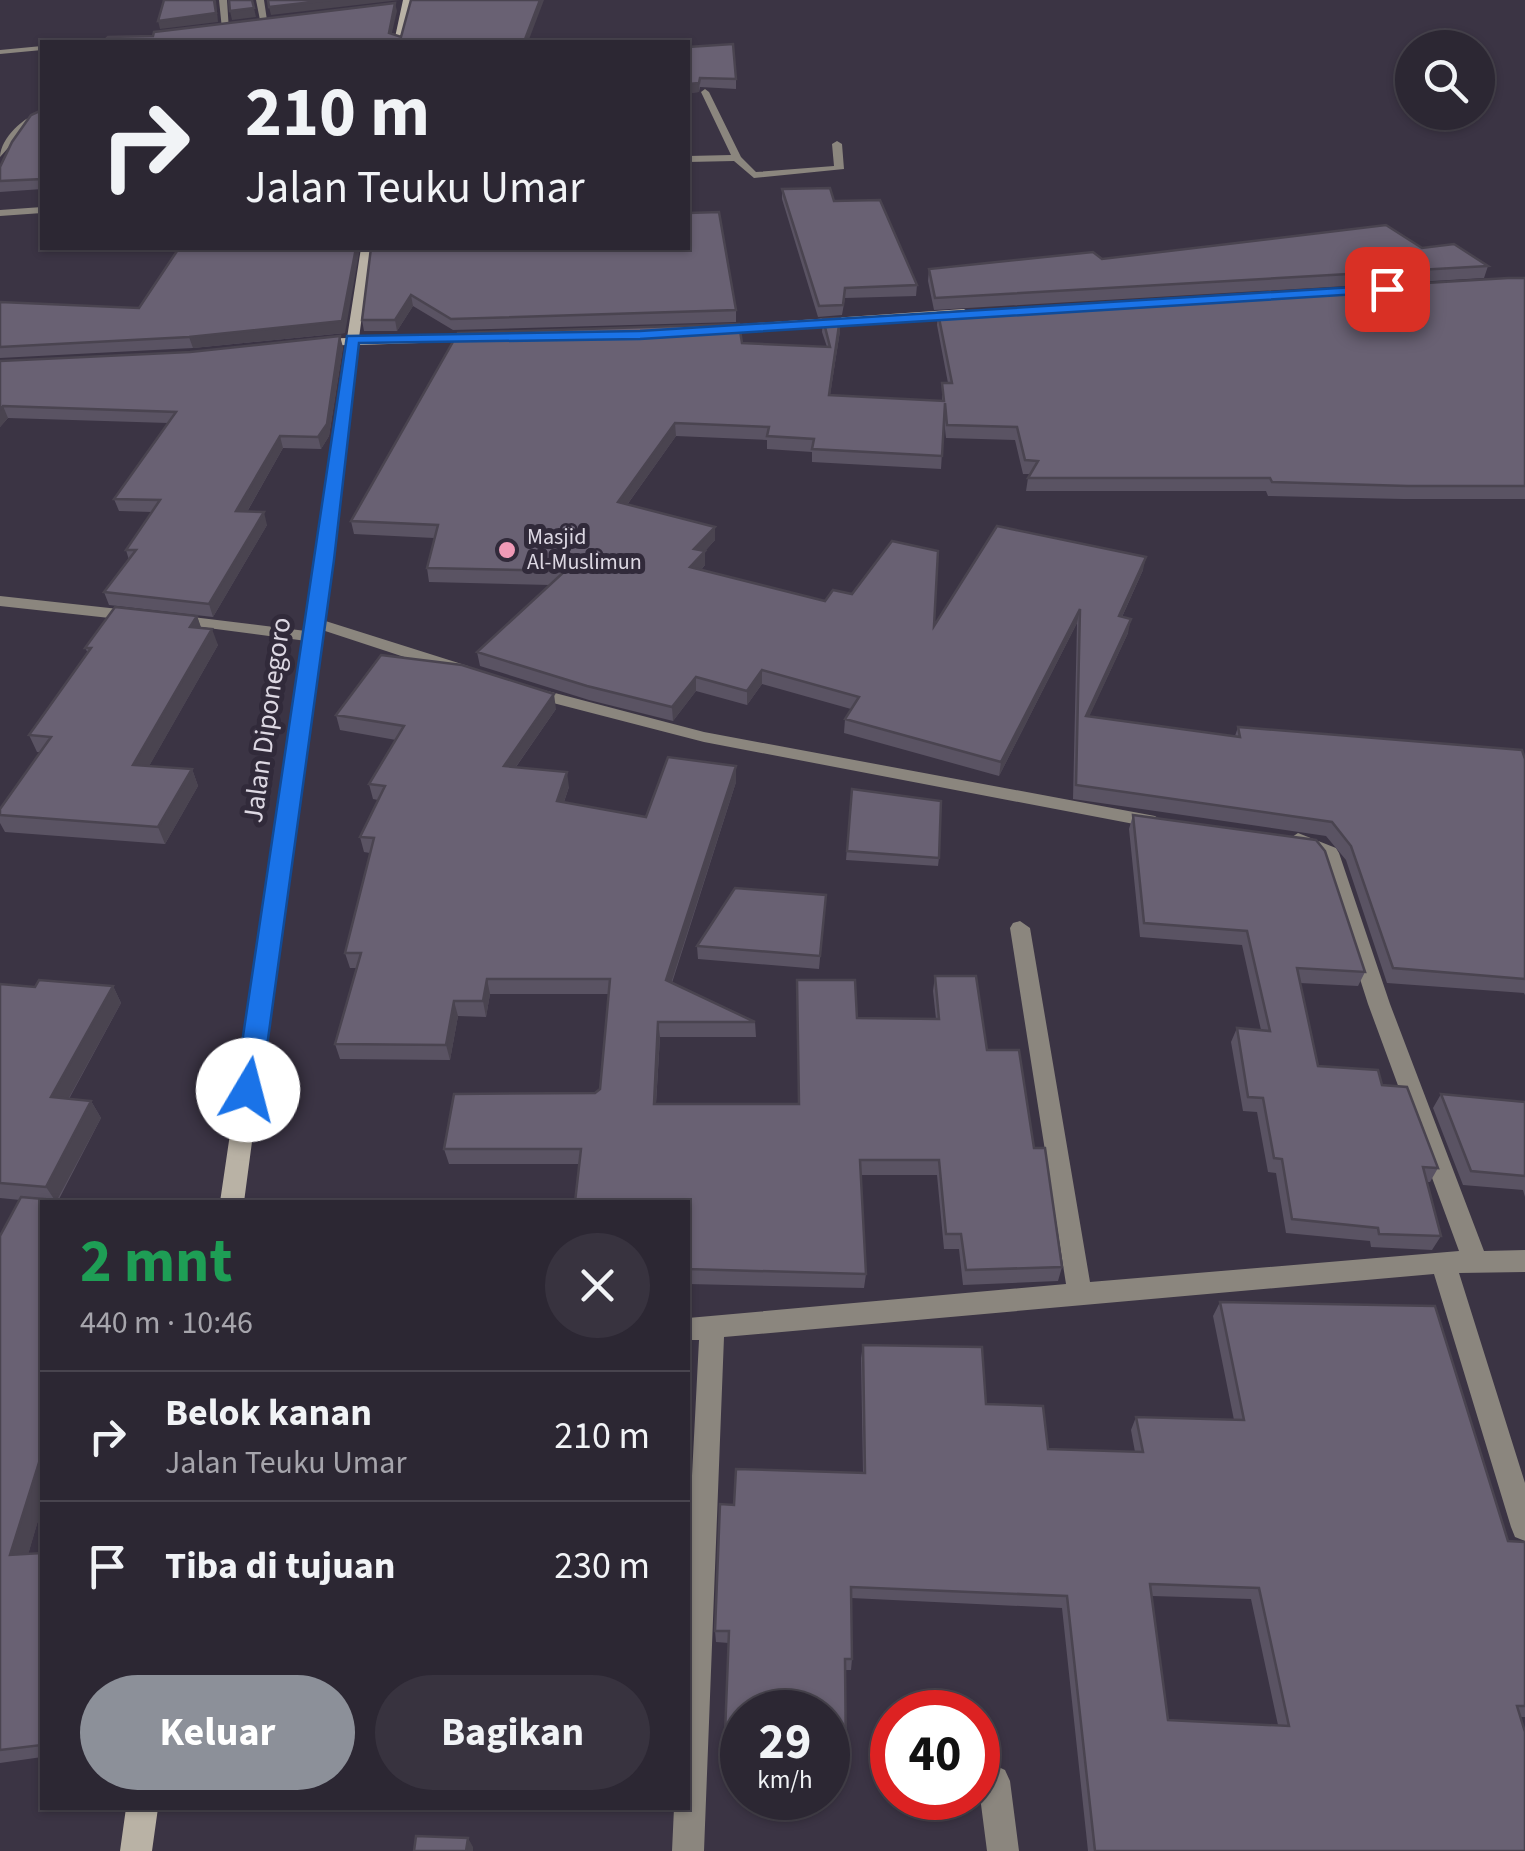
<!DOCTYPE html>
<html lang="id">
<head>
<meta charset="utf-8">
<style>
  :root { --surface:#2c2733; --page:#38333f; --text:#f1f3f6; --muted:#a6a5ac; --line:#48444e; --accent:#8c9099 }
  body { margin:0; font-family:"Source Sans 3",sans-serif; background:var(--page); color:var(--text); height:100vh; display:flex; flex-direction:column; font-size:38px; white-space:nowrap }
  * { box-sizing:border-box; margin:0 }
  p { font-size:32px; color:var(--muted) }
  .icon { flex:none; width:55px; height:55px; fill:none; stroke:currentColor; stroke-width:2; stroke-linecap:round; stroke-linejoin:round }
  .map { position:relative; flex:1; overflow:hidden }
  .sheet { position:absolute; left:40px; top:1200px; width:650px; height:610px; display:flex; flex-direction:column; background:var(--surface); border-radius:0px; box-shadow:0 2px 8px #0004,0 0 0 2px var(--line) }
  .sheet>* { flex:none }
  .banner { position:absolute; left:40px; top:40px; width:650px; height:210px; border-radius:0px; box-shadow:0 2px 8px #0004,0 0 0 2px var(--line); background:#2c2733; color:var(--text); overflow:hidden }
  .controls { position:absolute; left:1395px; top:30px; display:grid; gap:20px }
  .controls a { display:grid; place-items:center; width:100px; height:100px; border-radius:50%; background:var(--surface); box-shadow:0 2px 8px #0004,0 0 0 2px var(--line); font-size:50px }
  .speed { position:absolute; left:720px; top:1690px; display:flex; gap:20px; font-size:50px; font-weight:700; text-align:center }
  .speed>* { display:grid; place-content:center; width:130px; height:130px; border-radius:50%; background:var(--surface); box-shadow:0 2px 8px #0004,0 0 0 2px var(--line); line-height:1 }
  .speed small { font-size:25px; font-weight:400 }
  .speed .limit { border:15px solid #d22; background:#fff; color:#111 }
  .pin { position:absolute; display:grid; place-items:center; width:85px; height:85px; color:#fff; margin:-42px; border-radius:20px; box-shadow:0 5px 15px #0006 }
  .me { position:absolute; width:110px; margin:-55px; rotate:8deg; stroke-linejoin:round; filter:drop-shadow(0 0 8px #0008) }
  .turn { display:flex; align-items:center; gap:35px; height:210px; padding:0 40px; font-size:45px }
  .turn .icon { width:130px; height:130px; stroke-width:2.5 }
  .turn b { display:block; font-size:70px; line-height:85px }
  .round { display:grid; place-items:center; flex:none; width:105px; height:105px; border-radius:52px; background:var(--page) }
  .headline { display:flex; align-items:center; justify-content:space-between; height:170px; padding:0 40px }
  h1 { font-size:60px; font-weight:700; line-height:75px; color:#1e9e55 }
  .action { display:flex; gap:20px; margin-top:auto; padding:20px 40px }
  .action a { flex:1; height:115px; border-radius:60px; background:var(--accent); color:#fff; font-size:40px; font-weight:700; line-height:115px; text-align:center }
  .action a+a { background:var(--page); color:var(--text) }
  ul { padding:0; list-style:none }
  li { display:flex; align-items:center; gap:30px; height:130px; padding:0 40px; border-top:2px solid var(--line) }
  li div { flex:1 }
  li b { display:block; font-size:38px }
  li em { font-style:normal }
  .map>svg:first-child { display:block }
</style>
</head>
<body>
<div class="map">
<svg width="1525" height="1851" viewBox="0 0 1525 1851">
  <rect width="100%" height="100%" fill="#3b3444"/>
  <g fill="none" stroke-linecap="round" stroke-linejoin="round">
    <!-- street -->
    <path fill="#8b867e" fill-rule="evenodd" d="M219,0H227L229,31L222,29Z
      M256,0H264L268,27L261,25Z
      M133,37L130,41L88,42L92,40Z
      M42,46V50L0,54V50Z
      M705,89L709,92L741,157L756,172L834,166L832,144L837,141L842,144L844,169L754,178L734,161L688,162V156L731,155L701,92Z
      M42,111V117L32,121L0,157C1,137 24,117 42,111Z
      M42,207V213L0,216V210Z
      M0,596L137,611L145,616L137,621L0,606Z
      M176,615L314,632L322,637L314,642L170,623V617Z
      M316,618L468,666L470,670L462,675L456,674L310,626V620Z
      M532,687L704,732L1155,816L1164,822L1155,828L704,742L526,696V688Z
      M1298,833L1336,848L1339,853L1390,1004L1484,1251L1525,1250V1272L1459,1273L1525,1483V1541L1515,1537L1511,1527L1434,1274L724,1337L704,1851H672L674,1808H688V1553L699,1340H688V1318L1066,1284L1010,928L1013,923L1020,921L1030,928L1090,1282L1459,1251L1368,1004L1321,857L1291,844L1289,839Z
      M994,1765L1005,1770L1010,1781L1019,1851H987L978,1781L983,1770Z"/>
    <!-- secondary -->
    <path fill="#b9b2a5" fill-rule="evenodd" d="M403,0H411L402,42H394Z
      M361,248H371L359,338L480,333L486,337L480,341L358,345L244,1202H220L346,345L314,347L308,343L314,339L347,338Z
      M964,309L970,313L968,315L713,334L707,330L713,326Z
      M126,1808H158L152,1851H120Z"/>
  </g>
  <!-- wall -->
  <path fill="#5a5363" fill-rule="evenodd" d="M688,47L736,79V89L700,87L699,92L688,93Z
    M42,95V189L0,192V167L42,110Z
    M782,189L834,201L917,285L916,296L845,298L842,315L818,317L782,199Z
    M371,248L736,310V322L453,330L413,306L397,331H364L362,320Z
    M1422,248L1488,266L1484,278L934,310L928,281L929,269L1102,259Z
    M1525,278V499H1403L1268,496L1266,491H1026L1028,478L1030,474H1023L1015,440L946,438L944,420L941,469L812,462V452L767,449V440L676,436L627,505L715,527V540L705,551V565L701,570L825,601L934,626L1143,570L1122,617L1128,633L1089,716L1235,736L1238,727L1525,759V995L1524,993L1387,983L1346,860L1326,836L1073,799L1077,623L999,776L844,733L845,719L851,709L762,684L747,705L696,691L673,721L589,700L480,666L477,652L550,585L429,582L427,568L434,538L354,534L351,521L742,343L827,347L822,332L823,319L840,331L830,395L942,401V383H948L937,325L938,313Z
    M0,302L139,308L345,333L193,348L0,358Z
    M343,347L329,436L321,449L283,448L247,512L267,525L213,617L109,605L104,592L129,560L126,550L152,512L119,511L114,499L168,423L8,418L0,427V361Z
    M197,616L201,628L218,645L149,766L192,769L198,786L165,844L5,832L0,823V809L40,752H37L29,735L88,653L85,648Z
    M556,709L516,767L569,787L564,802L646,817L736,782L672,983L755,1022L756,1037H660L656,1104H798L857,1018L936,1019L933,991L935,976L987,1050L1034,1148L1062,1267L1058,1281L963,1285L959,1249H944L937,1175H861L866,1274L864,1288L688,1284V1202L579,1164H449L444,1149L595,1093L600,1089L609,994H490L486,1017L458,1016L450,1060L340,1059L335,1044L356,968H350L345,953L370,853L364,852L360,837L378,800L373,799L369,784L396,740L340,730L336,715Z
    M852,789L939,858L938,866L846,860Z
    M1133,815L1365,972L1358,986L1300,983L1318,1066L1382,1085L1438,1168L1430,1182H1426L1441,1236L1432,1250L1371,1247L1370,1241L1286,1233L1276,1173L1268,1172L1257,1112L1243,1111L1231,1042L1237,1028L1261,1030L1242,945L1140,937L1129,829Z
    M826,895L819,969L698,959L697,946Z
    M0,984L35,987L113,986L121,1003L69,1099L91,1101L101,1118L58,1201L42,1202V1507L28,1554L42,1553V1757L0,1763V1236L20,1200L0,1198Z
    M1441,1094L1525,1102V1197L1523,1190L1463,1185L1433,1108Z
    M1220,1302L1508,1541L1525,1542V1717H1520L1525,1851H1088L1062,1608L851,1598L852,1659L851,1670H845L846,1766L845,1776L828,1775V1712H742V1771L725,1770L729,1643L716,1642L715,1631L734,1505L863,1473L861,1358L863,1345L986,1404L1048,1449L1135,1452L1131,1430L1136,1417L1234,1420L1213,1316ZM1152,1596L1251,1599L1278,1725L1168,1720Z"/>
  <!-- shaded-wall -->
  <path fill="#4a4450" d="M216,0L218,22L160,29L158,21Z
    M330,0H400L271,15L269,7Z
    M540,0H544L528,42H524Z
    M395,3L397,11L390,41L389,33Z
    M254,8L256,17L232,20L230,11Z
    M700,78L699,92L688,93V84Z
    M356,248H360L345,333L193,348L189,337Z
    M411,295L413,306L397,331L395,320Z
    M840,318V331L828,407L829,395Z
    M340,336L343,347L329,436L321,449L318,437Z
    M3,406L8,418L0,427V410Z
    M675,423L676,436L619,516L618,502Z
    M280,436L283,448L240,524L236,511Z
    M264,512L267,525L213,617L209,604Z
    M715,527V540L695,562L694,549Z
    M705,551V565L691,581L690,567Z
    M1146,557L1143,570L1116,630L1119,616Z
    M1080,609L1077,623L999,776L1001,762Z
    M197,616L203,633L190,627Z
    M1131,619L1128,633L1083,730L1086,716Z
    M212,629L218,645L140,782L133,765Z
    M762,670V684L747,705V691Z
    M696,677V691L673,721L672,707Z
    M554,694L556,709L506,781L504,766Z
    M736,766V782L667,996L666,980Z
    M192,769L198,786L165,844L158,827Z
    M567,772L569,787L559,816L557,801Z
    M487,979L490,994L486,1017L483,1001Z
    M113,986L121,1003L60,1114L51,1097Z
    M454,1001L458,1016L450,1060L446,1045Z
    M658,1022L660,1037L655,1119L654,1104Z
    M91,1101L101,1118L56,1202L46,1187Z
    M42,1453V1507L24,1569L10,1555Z
    M468,1838L473,1847V1851H466Z"/>
  <!-- building -->
  <path fill="#696173" stroke="#4a4450" stroke-width="2.5" fill-rule="evenodd" d="M164,0H214L216,13L158,21Z
    M229,0H252L254,8L230,11Z
    M268,0H330L269,7Z
    M411,0H540L524,42H103L108,37L153,36L154,32L395,3L389,33L401,37Z
    M733,44L736,79L700,78L699,83L688,84V47Z
    M42,95V179L0,181V167L12,142L31,115L42,110L40,98Z
    M830,188L834,201L880,200L917,285L845,288L843,305L819,306L782,189Z
    M719,212L736,310L451,319L411,295L395,320H362L371,248H688V213Z
    M1386,225L1422,248L1454,244L1488,266L935,298L929,269L1093,252L1102,259Z
    M179,248H356L342,321L189,337L0,347V302L139,308Z
    M1508,278H1525V486H1408L1272,482L1270,478H1028L1038,461L1025,460L1017,427L947,425L945,403L942,456L812,449L814,439L767,436L769,427L675,423L618,502L715,527L694,549L705,551L690,567L825,601L833,590L852,594L892,541L938,551L934,626L997,526L1146,557L1119,616L1131,619L1086,716L1240,737L1238,727L1522,750L1525,759V979L1393,968L1351,846L1332,822L1076,785L1080,609L1001,762L845,719L859,697L762,670L747,691L696,677L672,707L587,686L477,652L565,571L427,568L438,525L351,521L458,333L739,324L742,343L830,347L823,319L840,318L829,395L944,401L942,383H952L938,313Z
    M340,336L327,424L318,437L280,436L236,511L264,512L209,604L104,592L136,550H126L160,500L114,499L176,412L3,406L0,410V361L190,352Z
    M115,607L197,616L190,627L212,629L133,765L192,769L158,827L0,815V809L51,737L29,735L91,648H85Z
    M381,655L462,665L554,694L504,766L567,772L557,801L646,817L668,757L736,766L666,980L755,1022H658L654,1104H799L797,980H855L857,1018L939,1019L935,976H976L987,1050H1019L1034,1148H1045L1062,1267L966,1270L961,1234H946L939,1160H860L866,1274L688,1269V1202H575L581,1149H444L454,1094L595,1093L600,1089L610,979H487L483,1001H454L446,1045L335,1044L361,953H345L374,838L360,837L385,786L369,784L404,726L336,715Z
    M852,789L941,801L939,858L847,851Z
    M1133,815L1316,840L1325,851L1365,972L1297,968L1318,1066L1378,1070L1382,1085L1407,1087L1438,1168L1423,1167L1441,1236L1379,1234L1378,1228L1292,1219L1282,1159L1274,1158L1263,1098L1248,1097L1237,1028L1270,1031L1247,931L1144,923Z
    M735,888L826,895L820,956L697,946Z
    M39,980L113,986L51,1097L91,1101L46,1187L0,1183V984L35,987Z
    M1441,1094L1525,1102V1176L1471,1171Z
    M21,1197L78,1202H42V1335L40,1340H42V1453L10,1555L42,1553V1745L0,1750V1236Z
    M1220,1302L1435,1306L1508,1541L1525,1542V1706H1517L1525,1732V1851H1095L1067,1596L851,1587L852,1659H845L846,1766L828,1765V1712H742V1761L724,1760L729,1631H715L720,1504L734,1505L736,1469L865,1473L863,1345L982,1347L986,1404L1043,1406L1048,1449L1143,1452L1136,1417L1244,1420ZM1150,1584L1259,1588L1289,1726L1168,1720Z
    M416,1836L468,1838L466,1851H414Z"/>
  <!-- route -->
  <path fill="#1a73e8" stroke="#114b97" stroke-width="2.5" d="M1387,285L1391,292L640,339L359,343L334,560L261,1090L248,1100L239,1097L235,1090L347,336L640,331Z"/>
  <!-- markers -->
  <circle fill="#f09ab7" stroke="#312a3a" stroke-width="4" cx="507" cy="550" r="10"/>
  <g text-anchor="middle" dominant-baseline="central" stroke-width="10" stroke-linejoin="round" paint-order="stroke">
    <!-- far-poi labels -->
    <g font-size="22" fill="#ddd8e3" stroke="#312a3a" text-anchor="start">
      <text x="527" y="537">Masjid<tspan x="527" dy="25">Al-Muslimun</tspan></text>
    </g>
    <!-- street labels -->
    <g font-size="28" fill="#ddd8e3" stroke="#312a3a">
      <text transform="translate(267 720) rotate(-82)">Jalan Diponegoro</text>
    </g>
  </g>
</svg>
<div class="controls">
<a><svg class="icon" aria-label="search" viewBox="0 0 24 24"><circle cx="10" cy="10" r="6"/><path d="M15 15l6 6"/></svg></a>
</div>
<div class="speed"><div>29<small>km/h</small></div><div class="limit">40</div></div>
<div class="pin" style="left:1387px;top:289px;background:#d93025"><svg class="icon" aria-label="arrive" viewBox="0 0 24 24"><path d="M6 21V4h12l-3 4 3 4H6"/></svg></div>
<svg class="me" style="left:248px;top:1090px" viewBox="-20 -20 40 40"><circle r="19" fill="#fff"/><path d="M0-13L10 11 0 6-10 11z" fill="#1a73e8"/></svg>
<div class="banner">
<div class="turn"><svg class="icon" aria-label="right" viewBox="0 0 24 24"><path d="M7 20v-9h11M14 6l5 5-5 5"/></svg><div><b>210 m</b>Jalan Teuku Umar</div></div>
</div>
<section class="sheet">
<div class="headline"><div><h1>2 mnt</h1><p>440 m · 10:46</p></div><a class="round"><svg class="icon" aria-label="close" viewBox="0 0 24 24"><path d="M6 6l12 12M18 6L6 18"/></svg></a></div>
<ul>
<li><svg class="icon" aria-label="right" viewBox="0 0 24 24"><path d="M7 20v-9h11M14 6l5 5-5 5"/></svg><div><b>Belok kanan</b><p>Jalan Teuku Umar</p></div><em>210 m</em></li>
<li><svg class="icon" aria-label="arrive" viewBox="0 0 24 24"><path d="M6 21V4h12l-3 4 3 4H6"/></svg><div><b>Tiba di tujuan</b></div><em>230 m</em></li>
</ul>
<div class="action"><a>Keluar</a><a>Bagikan</a></div>
</section>
</div>
</body>
</html>
